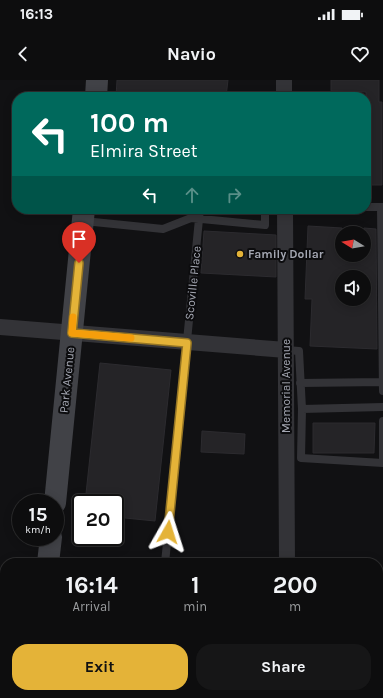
<!DOCTYPE html>
<html lang="en">
<head>
<meta charset="utf-8">
<style>
  :root { --surface:#0d0d0e; --page:#161617; --text:#f1f3f6; --muted:#9a9c9e; --line:#2d2d2e; --accent:#e4b338 }
  body { margin:0; font-family:Karla,sans-serif; background:var(--page); color:var(--text); height:100vh; display:flex; flex-direction:column; font-size:15px; white-space:nowrap }
  * { box-sizing:border-box; margin:0 }
  p { font-size:13px; color:var(--muted) }
  .icon { flex:none; width:22px; height:22px; fill:none; stroke:currentColor; stroke-width:2; stroke-linecap:round; stroke-linejoin:round }
  .map { position:relative; flex:1; overflow:hidden }
  .side { position:absolute; left:0px; top:478px; width:383px; height:140px; display:flex; flex-direction:column; background:var(--surface); border-radius:16px 16px 0 0; box-shadow:0 2px 10px #0003,0 0 0 1px var(--line) }
  .side>* { flex:none }
  .banner { position:absolute; left:12px; top:12px; width:359px; height:122px; border-radius:16px; box-shadow:0 2px 10px #0003,0 0 0 1px var(--line); background:#00695c; color:#fff; overflow:hidden }
  .needle { width:26px; rotate:281deg }
  .tools { position:absolute; left:335px; top:146px; display:grid; gap:8px }
  .tools a { display:grid; place-items:center; width:36px; height:36px; border-radius:50%; background:var(--surface); box-shadow:0 2px 10px #0003,0 0 0 1px var(--line); font-size:20px }
  .speed { position:absolute; left:12px; top:414px; display:flex; gap:8px; font-size:20px; font-weight:700; text-align:center }
  .speed>* { display:grid; place-content:center; width:52px; height:52px; border-radius:50%; background:var(--surface); box-shadow:0 2px 10px #0003,0 0 0 1px var(--line); line-height:1 }
  .speed small { font-size:10px; font-weight:400 }
  .speed .limit { border:2px solid #111; border-radius:6px; background:#fff; color:#111 }
  .pin { position:absolute; display:grid; place-items:center; width:34px; height:34px; color:#fff; margin:-41px -17px; border-radius:50% 50% 50% 0; rotate:-45deg; box-shadow:0 0 4px #0007 }
  .pin .icon { rotate:45deg }
  .me { position:absolute; width:44px; margin:-22px; rotate:6deg; stroke-linejoin:round; filter:drop-shadow(0 0 3px #0008) }
  .turn { display:flex; align-items:center; gap:14px; height:84px; padding:0 12px; font-size:18px }
  .turn .icon { width:52px; height:52px; stroke-width:2.5 }
  .turn b { display:block; font-size:28px; line-height:34px }
  .lanes { display:flex; align-items:center; height:38px; padding:0 12px; background:#0003; justify-content:center; gap:20px; direction:ltr }
  .lanes .off { opacity:.35 }
  .eta { display:flex; justify-content:space-evenly; align-items:center; height:68px; text-align:center }
  .eta b { font-size:24px; font-weight:700; line-height:28px }
  .button { display:flex; gap:8px; margin-top:auto; padding:8px 12px }
  .button a { flex:1; height:46px; border-radius:16px; background:var(--accent); color:#111; font-size:16px; font-weight:700; line-height:46px; text-align:center }
  .button a+a { background:var(--page); color:var(--text) }
  .status { display:flex; justify-content:space-between; align-items:center; height:28px; padding:0 20px; background:var(--surface); direction:ltr }
  .status svg { height:11px; fill:currentColor }
  header { display:flex; justify-content:space-between; align-items:center; height:52px; padding:0 12px; background:var(--surface); font-size:18px; font-weight:700 }
  .map>svg:first-child { display:block }
</style>
</head>
<body>
<div class="status"><b>16:13</b><svg viewBox="0 0 49 12"><path d="M0 12V9h3v3zM5 12V6h3v6zM10 12V3h3v9zM15 12V0h3v12zM26 1h20v11H26zM47 4h2v5h-2z"/></svg></div>
<header><svg class="icon" aria-label="back" viewBox="0 0 24 24"><path d="M15 5l-7 7 7 7"/></svg>Navio<svg class="icon" aria-label="heart" viewBox="0 0 24 24"><path d="M12 20l-8-8c-3-5 5-10 8-4 3-6 11-1 8 4z"/></svg></header>
<div class="map">
<svg width="383" height="618" viewBox="0 0 383 618">
  <rect width="100%" height="100%" fill="#111113"/>
  <!-- building -->
  <path fill="#252427" stroke="#2c2b2f" fill-rule="evenodd" d="M117,0H228L226,17H116Z
    M331,0H379V22H382V105H366V12L331,11Z
    M308,146L342,148V175H364V148L376,149L377,269L310,266L312,219H305ZM342,197H364V219H342Z
    M204,151L276,155V197L201,193Z
    M100,283L171,290L155,441L115,437V423H85Z
    M313,343H375L374,373H313Z
    M202,351L245,354L244,374L201,372Z"/>
  <g fill="none" stroke-linecap="round" stroke-linejoin="round">
    <!-- lane -->
    <path stroke="#333337" stroke-width="8" d="M366,127H383
      M381,127L383,311
      M84,141L163,149L191,138L265,145V129
      M286,270L299,271L302,329L301,378L383,383
      M300,303L383,302
      M302,329L383,327
      M383,341V383
      M165,483L200,129
      M282,613L287,614"/>
    <!-- street -->
    <path stroke="#333337" stroke-width="16" d="M284,0V17
      M285,129L287,483
      M0,247L286,270
      M0,520L5,521
      M214,618V613"/>
    <!-- secondary -->
    <path stroke="#414247" stroke-width="22" d="M96,17L97,0
      M55,423L84,129
      M48,483L51,457
      M33,618V613"/>
  </g>
  <g fill="none" stroke-linecap="round" stroke-linejoin="round">
    <defs>
      <path id="route" d="M79,183L72,253L187,263L168,452"/>
    </defs>
    <!-- route casing -->
    <use href="#route" stroke="#947424" stroke-width="10"/>
    <!-- route -->
    <use href="#route" stroke="#e4b338" stroke-width="7"/>
    <!-- slow -->
    <path stroke="#f59e0b" stroke-width="7" d="M73,237L72,253L131,258"/>
  </g>
  <!-- markers -->
  <circle fill="#e4b338" stroke="#0c0c0e" stroke-width="1.5" cx="240" cy="174" r="4"/>
  <g text-anchor="middle" dominant-baseline="central" stroke-width="4" stroke-linejoin="round" paint-order="stroke">
    <!-- poi labels -->
    <g font-size="12" font-weight="bold" fill="#a4a7b2" stroke="#0c0c0e" text-anchor="start">
      <text x="248" y="174">Family Dollar</text>
    </g>
    <!-- street labels -->
    <g font-size="12" fill="#a4a7b2" stroke="#0c0c0e">
      <text transform="translate(193 203) rotate(-84)">Scoville Place</text>
      <text transform="translate(67 300) rotate(-84)">Park Avenue</text>
      <text transform="translate(286 306) rotate(-90)">Memorial Avenue</text>
    </g>
  </g>
</svg>
<div class="tools">
<a><svg class="needle" viewBox="-14 -14 28 28"><path d="M0-13l5 13h-10z" fill="#e53935"/><path d="M0 13l5-13h-10z" fill="#9a9c9e"/></svg></a>
<a><svg class="icon" aria-label="sound" viewBox="0 0 24 24"><path d="M4 9h4l5-4v14l-5-4H4zM17 9q2 3 0 6"/></svg></a>
</div>
<div class="speed"><div>15<small>km/h</small></div><div class="limit">20</div></div>
<div class="pin" style="left:79px;top:183px;background:#d93025"><svg class="icon" aria-label="arrive" viewBox="0 0 24 24"><path d="M6 21V4h12l-3 4 3 4H6"/></svg></div>
<svg class="me" style="left:168px;top:452px" viewBox="-20 -20 40 40"><path d="M0-17L14 15 0 8-14 15z" fill="#e4b338" stroke="#fff" stroke-width="4"/></svg>
<div class="banner">
<div class="turn"><svg class="icon" aria-label="left" viewBox="0 0 24 24"><path d="M17 20v-9H6M10 6l-5 5 5 5"/></svg><div><b>100 m</b>Elmira Street</div></div>
<div class="lanes"><svg class="icon" aria-label="left" viewBox="0 0 24 24"><path d="M17 20v-9H6M10 6l-5 5 5 5"/></svg><svg class="icon off" aria-label="ahead" viewBox="0 0 24 24"><path d="M12 20V5M6 11l6-6 6 6"/></svg><svg class="icon off" aria-label="right" viewBox="0 0 24 24"><path d="M7 20v-9h11M14 6l5 5-5 5"/></svg></div>
</div>
<section class="side">
<div class="eta">
<div><b>16:14</b><p>Arrival</p></div>
<div><b>1</b><p>min</p></div>
<div><b>200</b><p>m</p></div>
</div>
<div class="button"><a>Exit</a><a>Share</a></div>
</section>
</div>
</body>
</html>
